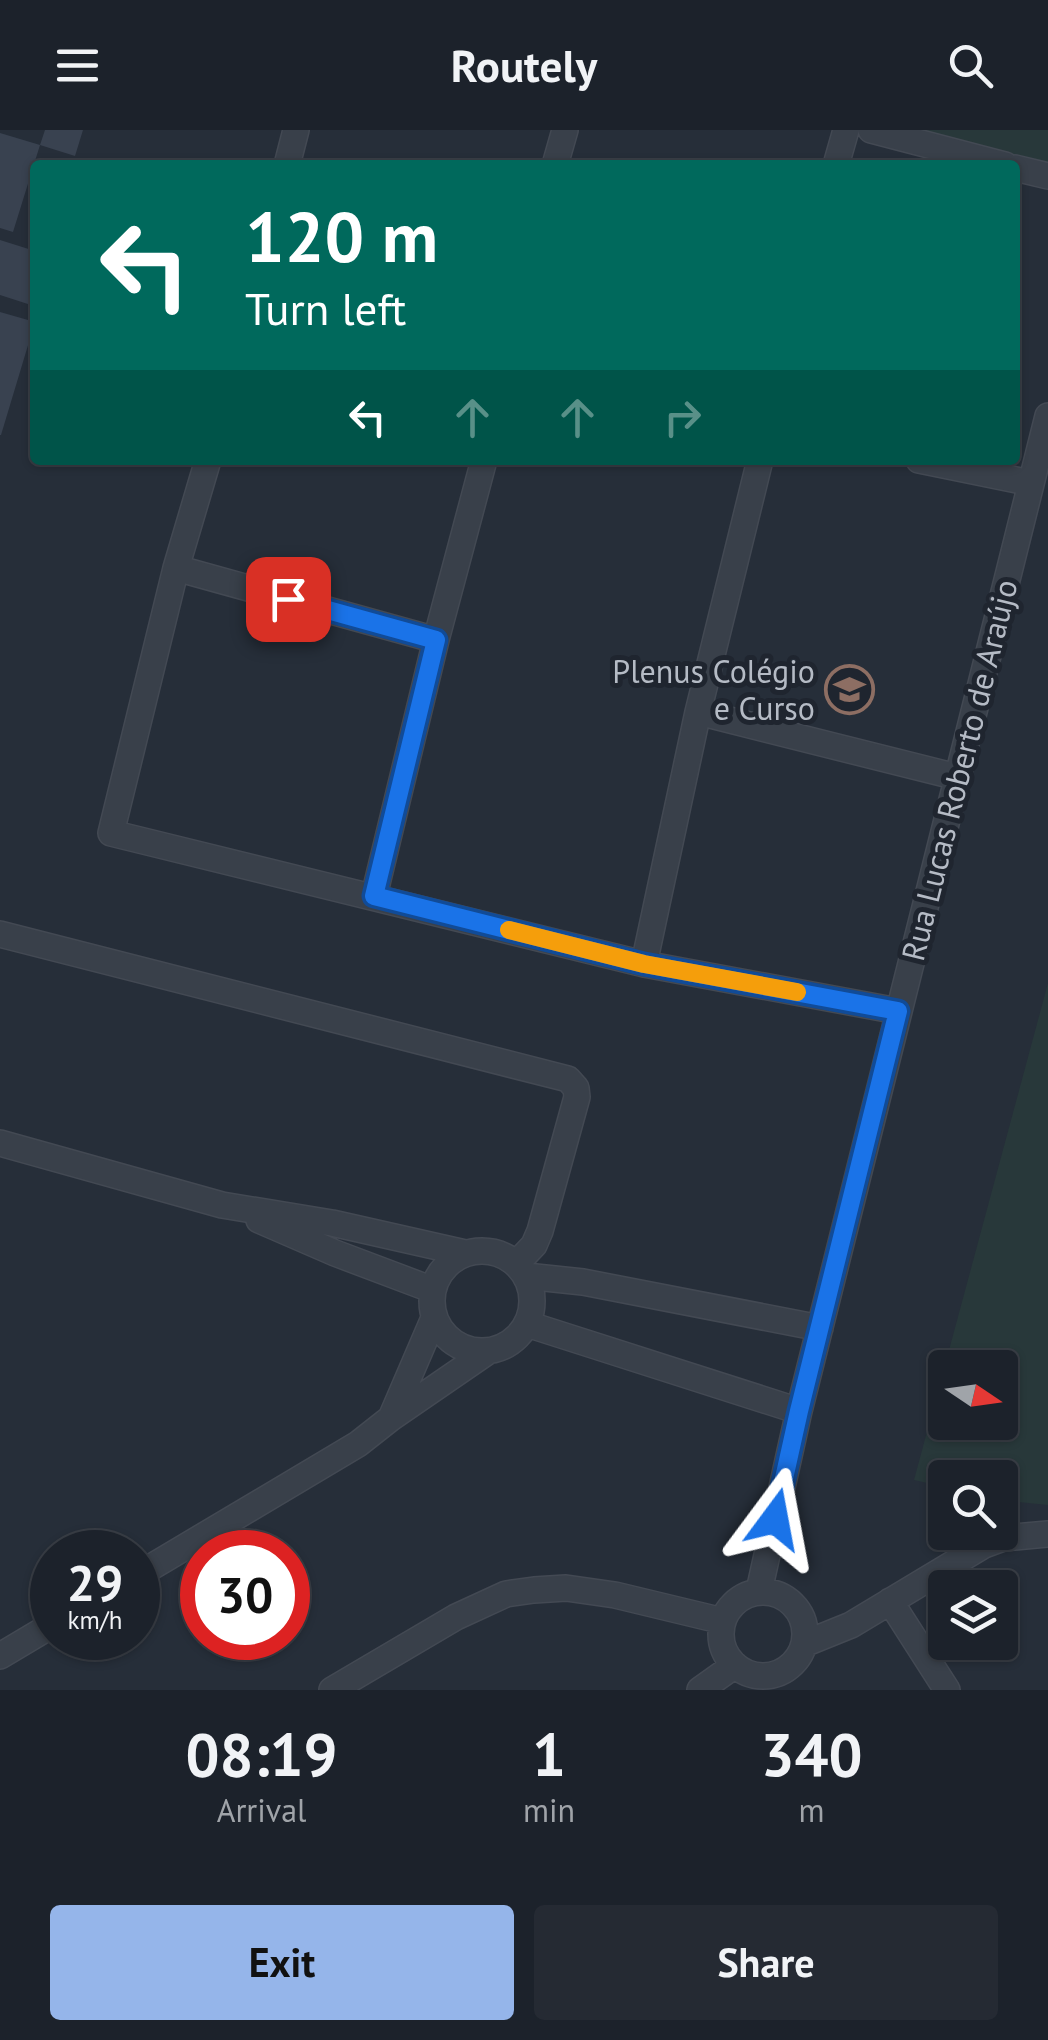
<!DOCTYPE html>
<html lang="en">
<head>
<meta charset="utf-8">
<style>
  :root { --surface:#1c222b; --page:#252a33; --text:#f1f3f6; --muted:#a0a4a9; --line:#3a3f47; --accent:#95b5ea }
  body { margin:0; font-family:"PT Sans",sans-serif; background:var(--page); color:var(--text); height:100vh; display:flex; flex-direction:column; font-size:38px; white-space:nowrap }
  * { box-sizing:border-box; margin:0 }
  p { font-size:32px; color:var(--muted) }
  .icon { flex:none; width:55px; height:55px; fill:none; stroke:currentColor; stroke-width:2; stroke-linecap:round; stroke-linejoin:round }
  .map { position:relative; height:1560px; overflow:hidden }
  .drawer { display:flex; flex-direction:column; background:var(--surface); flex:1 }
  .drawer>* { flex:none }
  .top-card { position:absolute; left:30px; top:30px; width:990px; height:305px; border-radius:10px; box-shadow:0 2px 8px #0004,0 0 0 2px var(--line); background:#00695c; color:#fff; overflow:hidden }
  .needle { width:65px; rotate:103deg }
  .fabs { position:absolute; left:928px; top:1220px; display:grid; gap:20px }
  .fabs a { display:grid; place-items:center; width:90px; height:90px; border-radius:10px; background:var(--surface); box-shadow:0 2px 8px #0004,0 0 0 2px var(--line); font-size:50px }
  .speed { position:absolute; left:30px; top:1400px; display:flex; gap:20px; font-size:50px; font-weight:700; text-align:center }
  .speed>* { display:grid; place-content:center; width:130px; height:130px; border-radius:50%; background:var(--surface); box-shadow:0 2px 8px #0004,0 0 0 2px var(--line); line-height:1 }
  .speed small { font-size:25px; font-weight:400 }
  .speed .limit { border:15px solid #d22; background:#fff; color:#111 }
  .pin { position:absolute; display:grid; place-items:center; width:85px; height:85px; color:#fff; margin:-42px; border-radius:20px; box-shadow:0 5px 15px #0006 }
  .me { position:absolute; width:110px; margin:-55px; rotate:13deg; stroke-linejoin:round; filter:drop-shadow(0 0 8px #0008) }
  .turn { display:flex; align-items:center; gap:35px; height:210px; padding:0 50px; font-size:45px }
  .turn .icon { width:130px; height:130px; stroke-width:2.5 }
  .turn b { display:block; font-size:70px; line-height:85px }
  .lanes { display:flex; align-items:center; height:95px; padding:0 50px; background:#0003; justify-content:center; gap:50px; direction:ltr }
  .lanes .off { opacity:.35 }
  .eta { display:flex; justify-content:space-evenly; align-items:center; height:170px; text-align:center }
  .eta b { font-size:60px; font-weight:700; line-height:70px }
  .button { display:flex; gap:20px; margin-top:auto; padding:20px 50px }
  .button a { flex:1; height:115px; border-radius:10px; background:var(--accent); color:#111; font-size:40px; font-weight:700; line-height:115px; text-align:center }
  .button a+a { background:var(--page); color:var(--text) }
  header { display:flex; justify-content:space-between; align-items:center; height:130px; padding:0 50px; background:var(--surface); font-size:45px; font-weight:700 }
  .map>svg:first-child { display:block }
</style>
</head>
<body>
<header><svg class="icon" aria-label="menu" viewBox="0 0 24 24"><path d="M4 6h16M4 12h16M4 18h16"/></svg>Routely<svg class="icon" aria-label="search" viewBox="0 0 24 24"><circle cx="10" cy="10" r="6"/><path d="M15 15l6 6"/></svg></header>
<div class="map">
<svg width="1048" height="1560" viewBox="0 0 1048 1560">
  <rect width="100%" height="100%" fill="#262e39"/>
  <!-- green -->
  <path fill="#28383a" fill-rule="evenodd" d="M884,0H1048V41Z
    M1048,853V1375L1000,1370V1348H945V1357L914,1350ZM945,1238H1000V1292H945Z"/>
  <!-- building -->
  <path fill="#394250" d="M45,0H83L75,26L40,15Z
    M0,3L40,15L13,102L0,98Z
    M0,110L35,121V163L31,175L0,165Z
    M0,182L35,192L1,305H0Z"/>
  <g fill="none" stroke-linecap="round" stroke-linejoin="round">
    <defs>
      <path id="street" d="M871,0L1005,35
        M287,35L296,0
        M555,35L565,0
        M836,35L846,0
        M1015,38L1048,46
        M208,330L176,438L111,703L644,834L898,881
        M919,330L1031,353
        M176,438L436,510
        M698,582L957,647
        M374,766L436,510L484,330
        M0,804L568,949L576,958L577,967L540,1101L534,1115L517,1133
        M644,834L698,582L760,330
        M0,1013L222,1075L332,1093L465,1123
        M259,1090L335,1123L433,1160
        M432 1171a50 50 0 1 1 100 0a50 50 0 1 1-100 0Z
        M526,1146L583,1152L820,1198
        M527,1194L799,1281
        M391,1288L434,1188
        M138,1445L358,1314L391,1288L487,1222
        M759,1461L799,1281L1048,286
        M721 1504a42 42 0 1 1 84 0a42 42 0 1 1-84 0Z
        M890,1471L947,1560
        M804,1514L851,1495L984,1415L1003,1408L1048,1404
        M0,1526L52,1495
        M332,1560L456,1487L506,1464L534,1460L566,1458L615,1465L723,1491
        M700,1560L735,1535"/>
    </defs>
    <!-- street casing -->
    <use href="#street" stroke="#434953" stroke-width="28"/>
    <!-- street -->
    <use href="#street" stroke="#39404a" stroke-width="25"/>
  </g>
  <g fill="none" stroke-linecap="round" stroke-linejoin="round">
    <defs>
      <path id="route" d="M288,469L436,510L374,766L644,834L898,881L799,1281L775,1389"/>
    </defs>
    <!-- route casing -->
    <use href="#route" stroke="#114b97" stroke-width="25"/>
    <!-- route -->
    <use href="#route" stroke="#1a73e8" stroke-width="18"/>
    <!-- slow -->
    <path stroke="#f59e0b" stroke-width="18" d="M509,800L644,834L797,862"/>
  </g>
  <!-- icons -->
  <defs>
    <symbol id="school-ring" viewBox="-11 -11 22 22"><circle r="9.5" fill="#1f252f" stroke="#8d6e63" stroke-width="1.5"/><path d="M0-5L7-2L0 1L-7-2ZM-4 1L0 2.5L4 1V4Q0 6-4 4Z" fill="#8d6e63"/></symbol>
  </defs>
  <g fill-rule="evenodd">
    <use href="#school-ring" x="822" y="532" width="55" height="55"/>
  </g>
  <g text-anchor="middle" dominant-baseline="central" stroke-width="10" stroke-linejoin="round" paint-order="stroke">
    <!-- poi labels -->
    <g font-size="32" fill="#b5bbc5" stroke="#1f252f" text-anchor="end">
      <text x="815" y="541">Plenus Colégio<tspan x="815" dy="37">e Curso</tspan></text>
    </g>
    <!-- street labels -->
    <g font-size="32" fill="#b5bbc5" stroke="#1f252f">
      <text transform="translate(959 640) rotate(-76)">Rua Lucas Roberto de Araújo</text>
    </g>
  </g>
</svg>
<div class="fabs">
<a><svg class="needle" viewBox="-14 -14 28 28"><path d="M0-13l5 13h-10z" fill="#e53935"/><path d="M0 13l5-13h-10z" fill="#a0a4a9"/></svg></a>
<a><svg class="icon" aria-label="search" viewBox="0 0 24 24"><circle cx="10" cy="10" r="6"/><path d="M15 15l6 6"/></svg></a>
<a><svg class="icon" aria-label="layers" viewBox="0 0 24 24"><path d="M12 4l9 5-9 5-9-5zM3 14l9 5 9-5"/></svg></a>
</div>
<div class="speed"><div>29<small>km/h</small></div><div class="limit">30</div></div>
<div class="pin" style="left:288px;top:469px;background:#d93025"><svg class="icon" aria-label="arrive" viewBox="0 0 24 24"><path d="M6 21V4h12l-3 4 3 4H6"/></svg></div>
<svg class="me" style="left:775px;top:1389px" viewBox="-20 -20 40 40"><path d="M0-17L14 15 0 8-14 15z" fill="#1a73e8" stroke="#fff" stroke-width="4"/></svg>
<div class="top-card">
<div class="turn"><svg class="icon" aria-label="left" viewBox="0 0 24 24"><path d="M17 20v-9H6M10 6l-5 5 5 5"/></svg><div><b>120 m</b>Turn left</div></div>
<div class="lanes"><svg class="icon" aria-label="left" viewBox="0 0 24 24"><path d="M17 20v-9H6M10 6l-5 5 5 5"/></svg><svg class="icon off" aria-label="ahead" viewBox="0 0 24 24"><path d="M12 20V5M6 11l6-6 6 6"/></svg><svg class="icon off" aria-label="ahead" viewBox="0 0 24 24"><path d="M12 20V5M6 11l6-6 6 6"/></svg><svg class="icon off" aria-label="right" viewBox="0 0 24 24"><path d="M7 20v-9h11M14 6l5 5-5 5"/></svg></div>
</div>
</div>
<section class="drawer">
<div class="eta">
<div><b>08:19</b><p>Arrival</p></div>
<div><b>1</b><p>min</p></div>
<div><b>340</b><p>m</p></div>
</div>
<div class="button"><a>Exit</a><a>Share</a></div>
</section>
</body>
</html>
